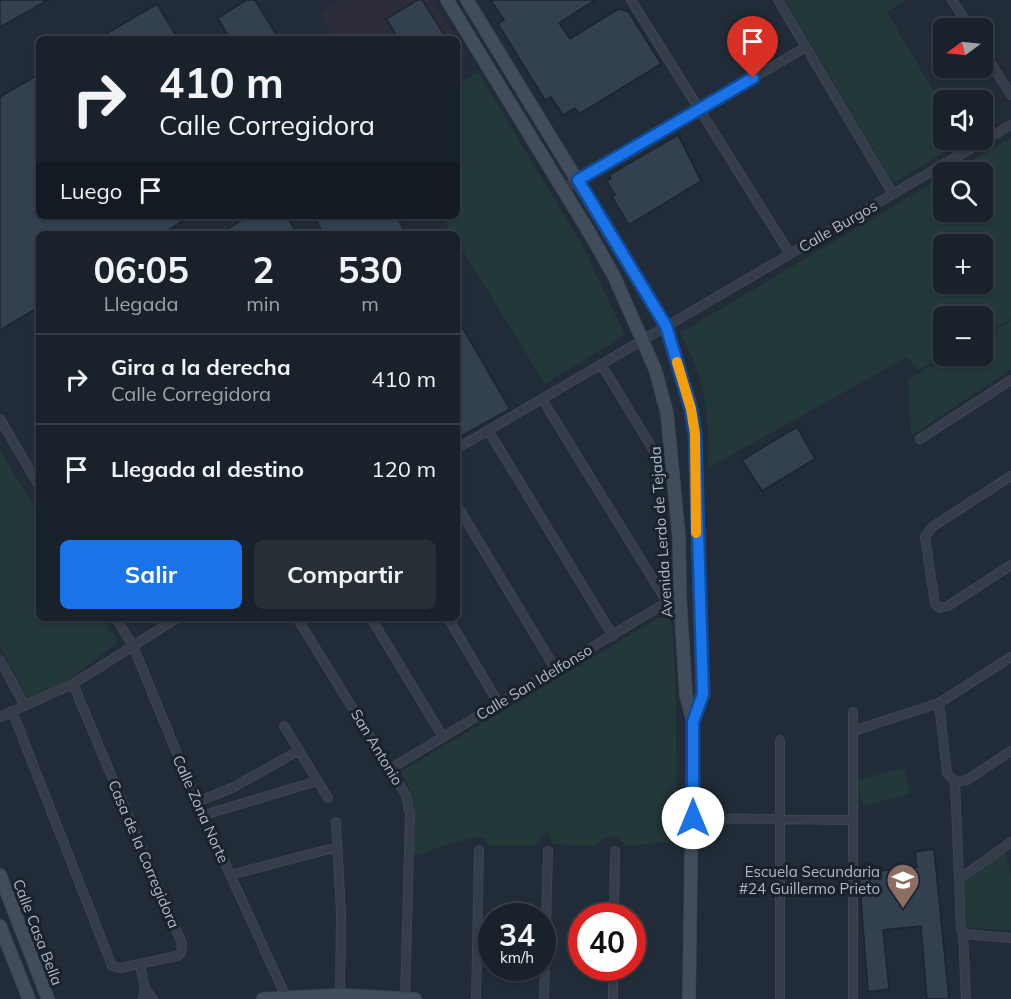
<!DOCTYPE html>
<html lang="es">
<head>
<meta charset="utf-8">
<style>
  :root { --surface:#19212a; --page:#262e36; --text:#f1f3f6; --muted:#9fa3a8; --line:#373e47; --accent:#1a73e8 }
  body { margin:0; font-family:Mulish,sans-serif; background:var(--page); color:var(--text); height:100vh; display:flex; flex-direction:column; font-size:22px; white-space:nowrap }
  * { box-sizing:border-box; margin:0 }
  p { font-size:20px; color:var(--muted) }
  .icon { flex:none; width:33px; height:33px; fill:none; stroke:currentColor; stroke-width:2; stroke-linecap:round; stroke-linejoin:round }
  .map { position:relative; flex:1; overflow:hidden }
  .details { position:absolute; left:36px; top:231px; width:424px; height:390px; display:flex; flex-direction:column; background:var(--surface); border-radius:9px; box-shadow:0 2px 4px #0004,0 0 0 2px var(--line) }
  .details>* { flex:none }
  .banner { position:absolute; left:36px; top:36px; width:424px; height:183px; border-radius:9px; box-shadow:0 2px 4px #0004,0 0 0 2px var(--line); background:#19212a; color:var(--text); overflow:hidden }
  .needle { width:39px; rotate:255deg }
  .fabs { position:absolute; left:933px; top:18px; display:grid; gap:12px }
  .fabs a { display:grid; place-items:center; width:60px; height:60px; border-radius:9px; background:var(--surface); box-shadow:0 2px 4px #0004,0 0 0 2px var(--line); font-size:30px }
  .speed { position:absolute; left:478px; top:903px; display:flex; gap:12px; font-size:30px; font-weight:700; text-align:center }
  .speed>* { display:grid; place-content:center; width:78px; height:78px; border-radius:50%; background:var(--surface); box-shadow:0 2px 4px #0004,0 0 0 2px var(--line); line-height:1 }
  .speed small { font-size:15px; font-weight:400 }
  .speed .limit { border:9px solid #d22; background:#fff; color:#111 }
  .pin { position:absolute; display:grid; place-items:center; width:51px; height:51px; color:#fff; margin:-62px -26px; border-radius:50% 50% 50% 0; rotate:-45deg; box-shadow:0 0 6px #0007 }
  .pin .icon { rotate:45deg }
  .me { position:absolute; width:66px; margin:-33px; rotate:0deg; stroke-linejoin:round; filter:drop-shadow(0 0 4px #0008) }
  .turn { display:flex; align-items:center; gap:21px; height:126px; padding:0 24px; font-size:27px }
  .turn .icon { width:78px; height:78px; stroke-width:2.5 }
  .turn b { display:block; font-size:42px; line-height:51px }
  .then { display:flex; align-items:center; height:57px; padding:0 24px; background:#0003; gap:12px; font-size:22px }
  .eta { display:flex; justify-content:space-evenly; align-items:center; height:102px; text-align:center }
  .eta b { font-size:36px; font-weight:700; line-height:42px }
  .action { display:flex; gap:12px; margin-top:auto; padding:12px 24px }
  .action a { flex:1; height:69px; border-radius:9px; background:var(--accent); color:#fff; font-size:24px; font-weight:700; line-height:69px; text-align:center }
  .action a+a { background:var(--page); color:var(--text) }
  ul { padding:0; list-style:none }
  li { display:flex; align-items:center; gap:18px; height:90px; padding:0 24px; border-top:2px solid var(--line) }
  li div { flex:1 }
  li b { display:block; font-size:22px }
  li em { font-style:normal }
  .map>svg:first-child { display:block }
</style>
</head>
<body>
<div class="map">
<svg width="1011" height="999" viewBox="0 0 1011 999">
  <rect width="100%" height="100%" fill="#212c38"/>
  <!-- medical -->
  <path fill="#2d2c3a" d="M341,0H432L468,55L458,61V39H334L319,14Z"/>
  <!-- green -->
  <path fill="#233839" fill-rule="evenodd" d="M785,0H905L887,12L943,107L944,140L963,141L893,183Z
    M478,72L582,245L625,335L545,384L458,243V234H452L441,216H458V84Z
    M1011,138V319L983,335L982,316H944V356L918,370L907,357L708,468C709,410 708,386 680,333L943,177L944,212H982V172H952ZM982,244V284H944V244Z
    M1011,321V369L911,436L908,379L949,356H982L983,337Z
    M0,450L39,514V618H103L118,642L69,680L29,700L0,646Z
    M667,613L672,624L676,688L677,841L628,846L614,836L603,838L596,846L552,844L551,837L546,833L542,835L535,846H488L485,838C474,835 433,848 422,855L413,853C416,823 419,798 400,772Z
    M904,768L910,794L863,806L857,780Z
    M1005,851L1011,875V930L967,928L964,877Z"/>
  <!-- building -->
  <path fill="#33404f" stroke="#1c242f" stroke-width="1.5" d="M0,0H48L0,27Z
    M246,0H255L279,39H230L218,18Z
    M417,0H422L447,39H399L386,19Z
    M491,0H595L559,23L570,39L618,9L628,11L661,64L579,114L575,108L563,115L551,97L545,100L514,50L498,24L504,20Z
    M157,4L178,39H97Z
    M39,74V216H191L162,234H39V307L0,330V97Z
    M678,135L701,181L629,225L612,197L615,195L607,181L611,178L609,175Z
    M249,216H287L297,234H219Z
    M313,216H396L407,234H324Z
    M458,320L510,409L458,438Z
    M797,427L815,459L762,491L742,460Z
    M934,849L949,999H927L921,926L883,930L889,989L868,992L859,873L917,867L915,852Z"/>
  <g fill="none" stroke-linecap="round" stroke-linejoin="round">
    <defs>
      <path id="street" d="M631,0L790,254
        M778,0L893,194
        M952,0L970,28
        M982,49L1011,95
        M563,189L806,47
        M601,364L671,479
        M542,399L667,602
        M0,419L39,486
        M488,430L613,636
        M920,439L1011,380
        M458,448L1011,125
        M1011,476L932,527L925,537L935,604L940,608L948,606L1011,565
        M458,507L556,670
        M116,618L133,646L197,802L287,999
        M297,618L406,795L410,814L405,999
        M371,618L443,737
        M448,618L499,704
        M0,660L25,706
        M939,703L947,773L955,782
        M12,711L112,966L120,968L177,956L181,953L182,944L73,684
        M853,712V999
        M0,717L73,684L177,618
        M284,726L328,798
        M853,731L939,703L1011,657
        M780,740V999
        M390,769L667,602L680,599
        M955,782L959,879
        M955,782L967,780L1011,751
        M197,802L232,788L298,751
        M204,815L317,781
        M693,818L851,820
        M336,822L341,913L340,995
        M1011,842L959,879L961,930L964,934L1011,938
        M230,875L337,847
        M614,916L615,851
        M963,932L966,999
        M140,965L145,989L143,999
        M145,989L153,999
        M476,999L479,850
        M544,999L548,851
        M613,999V968"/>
      <path id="secondary" d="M447,0L589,232L614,276L655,369L667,413L679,537L680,599L686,695L693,722L689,999
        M467,0L666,326L691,409L695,434L703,694L693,721
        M0,875L48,999
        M0,926L29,999
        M263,999L340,995L415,999"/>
    </defs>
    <!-- street casing -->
    <use href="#street" stroke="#3e4652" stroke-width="10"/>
    <!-- secondary casing -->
    <use href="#secondary" stroke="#3e4652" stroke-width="14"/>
    <!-- street -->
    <use href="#street" stroke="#343d49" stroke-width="8"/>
    <!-- secondary -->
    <use href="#secondary" stroke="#424d5c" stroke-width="12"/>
  </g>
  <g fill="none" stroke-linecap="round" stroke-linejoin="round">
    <defs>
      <path id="route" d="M693,818V722L703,694L695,434L691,409L666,326L578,180L753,78"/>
    </defs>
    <!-- route casing -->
    <use href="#route" stroke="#114b97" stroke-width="15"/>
    <!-- route -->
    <use href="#route" stroke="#1a73e8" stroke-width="10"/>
    <!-- slow -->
    <path stroke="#f59e0b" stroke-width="10" d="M677,362L691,409L695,434L696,533"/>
  </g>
  <!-- icons -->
  <defs>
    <symbol id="school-pin" viewBox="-11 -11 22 30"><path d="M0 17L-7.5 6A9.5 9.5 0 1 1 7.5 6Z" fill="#8d6e63" stroke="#1a222d"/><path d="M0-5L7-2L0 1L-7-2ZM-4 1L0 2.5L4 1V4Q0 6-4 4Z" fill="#fff"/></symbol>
  </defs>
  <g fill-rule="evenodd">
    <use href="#school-pin" x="884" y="861" width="38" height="52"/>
  </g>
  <g text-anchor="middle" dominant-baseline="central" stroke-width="6" stroke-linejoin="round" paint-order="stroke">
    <!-- street labels -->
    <g font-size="15" fill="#afb8c5" stroke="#1a222d">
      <text transform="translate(838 226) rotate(-30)">Calle Burgos</text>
      <text transform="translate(661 532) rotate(-94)">Avenida Lerdo de Tejada</text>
      <text transform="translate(534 682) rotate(-31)">Calle San Idelfonso</text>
      <text transform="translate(377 747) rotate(59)">San Antonio</text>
      <text transform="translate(201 809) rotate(66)">Calle Zona Norte</text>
      <text transform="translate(144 854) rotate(67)">Casa de la Corregidora</text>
      <text transform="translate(38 932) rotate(69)">Calle Casa Bella</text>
    </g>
    <!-- poi labels -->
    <g font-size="15" fill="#afb8c5" stroke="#1a222d" text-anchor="end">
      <text x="880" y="871">Escuela Secundaria<tspan x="880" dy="17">#24 Guillermo Prieto</tspan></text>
    </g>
  </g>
</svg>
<div class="fabs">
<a><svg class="needle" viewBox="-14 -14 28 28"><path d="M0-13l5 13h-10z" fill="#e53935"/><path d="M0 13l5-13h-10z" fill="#9fa3a8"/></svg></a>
<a><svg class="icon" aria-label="sound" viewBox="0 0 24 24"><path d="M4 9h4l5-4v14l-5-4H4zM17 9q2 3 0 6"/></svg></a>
<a><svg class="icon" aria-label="search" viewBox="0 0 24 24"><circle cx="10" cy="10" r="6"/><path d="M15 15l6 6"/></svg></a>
<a>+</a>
<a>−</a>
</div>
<div class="speed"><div>34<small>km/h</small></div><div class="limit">40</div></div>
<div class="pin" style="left:753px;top:78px;background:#d93025"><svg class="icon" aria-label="arrive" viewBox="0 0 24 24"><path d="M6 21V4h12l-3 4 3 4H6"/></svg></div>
<svg class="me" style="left:693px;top:818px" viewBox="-20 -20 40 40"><circle r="19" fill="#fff"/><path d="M0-13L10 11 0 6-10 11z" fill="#1a73e8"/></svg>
<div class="banner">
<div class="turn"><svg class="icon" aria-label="right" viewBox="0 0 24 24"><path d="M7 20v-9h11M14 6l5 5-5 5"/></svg><div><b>410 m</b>Calle Corregidora</div></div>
<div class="then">Luego<svg class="icon" aria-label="arrive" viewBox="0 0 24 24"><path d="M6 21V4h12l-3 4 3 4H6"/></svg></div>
</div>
<section class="details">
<div class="eta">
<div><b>06:05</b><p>Llegada</p></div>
<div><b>2</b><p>min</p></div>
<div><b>530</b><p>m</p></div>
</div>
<ul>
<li><svg class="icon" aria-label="right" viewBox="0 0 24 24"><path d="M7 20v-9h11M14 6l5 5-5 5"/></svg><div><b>Gira a la derecha</b><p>Calle Corregidora</p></div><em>410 m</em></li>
<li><svg class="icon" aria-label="arrive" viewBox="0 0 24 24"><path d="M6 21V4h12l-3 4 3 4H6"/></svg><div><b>Llegada al destino</b></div><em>120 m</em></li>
</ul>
<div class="action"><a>Salir</a><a>Compartir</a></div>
</section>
</div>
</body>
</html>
